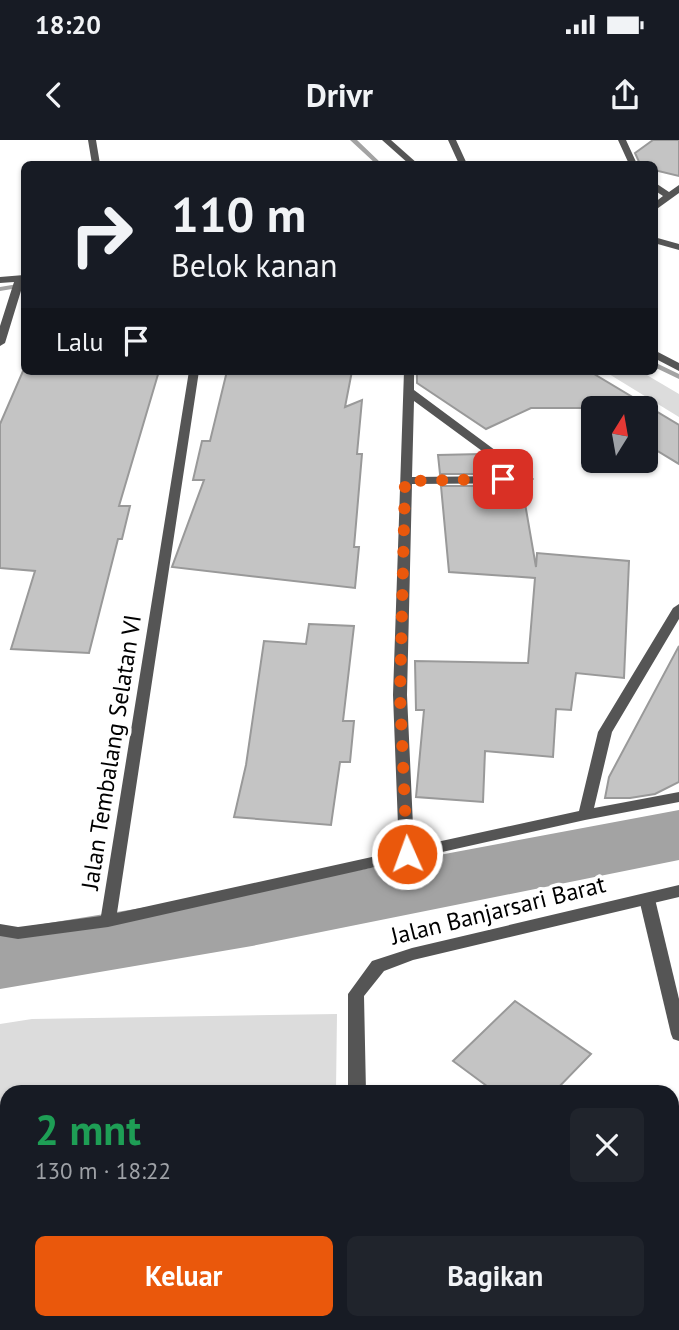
<!DOCTYPE html>
<html lang="id">
<head>
<meta charset="utf-8">
<style>
  :root { --surface:#171b24; --page:#20242c; --text:#f1f3f6; --muted:#9ea1a6; --accent:#ea580c }
  body { margin:0; font-family:"PT Sans",sans-serif; background:var(--page); color:var(--text); height:100vh; display:flex; flex-direction:column; font-size:26px; white-space:nowrap }
  * { box-sizing:border-box; margin:0 }
  p { font-size:23px; color:var(--muted) }
  .icon { flex:none; width:38px; height:38px; fill:none; stroke:currentColor; stroke-width:2; stroke-linecap:round; stroke-linejoin:round }
  .map { position:relative; flex:1; overflow:hidden }
  .panel { position:absolute; left:0px; top:945px; width:679px; height:245px; display:flex; flex-direction:column; background:var(--surface); border-radius:21px 21px 0 0; box-shadow:0 2px 5px #0004 }
  .panel>* { flex:none }
  .hud { position:absolute; left:21px; top:21px; width:637px; height:214px; border-radius:10px; box-shadow:0 2px 5px #0004; background:#171b24; color:var(--text); overflow:hidden }
  .needle { width:46px; rotate:11deg }
  .fabs { position:absolute; left:581px; top:256px; display:grid; gap:14px }
  .fabs a { display:grid; place-items:center; width:77px; height:77px; border-radius:10px; background:var(--surface); box-shadow:0 2px 5px #0004; font-size:35px }
  .pin { position:absolute; display:grid; place-items:center; width:60px; height:60px; color:#fff; margin:-30px; border-radius:14px; box-shadow:0 4px 10px #0006 }
  .me { position:absolute; width:77px; margin:-38px; rotate:358deg; stroke-linejoin:round; filter:drop-shadow(0 0 5px #0008) }
  .turn { display:flex; align-items:center; gap:24px; height:147px; padding:0 35px; font-size:32px }
  .turn .icon { width:91px; height:91px; stroke-width:2.5 }
  .turn b { display:block; font-size:49px; line-height:60px }
  .then { display:flex; align-items:center; height:66px; padding:0 35px; background:#0003; gap:14px; font-size:26px }
  .round { display:grid; place-items:center; flex:none; width:74px; height:74px; border-radius:10px; background:var(--page) }
  .headline { display:flex; align-items:center; justify-content:space-between; height:119px; padding:0 35px }
  h1 { font-size:42px; font-weight:700; line-height:52px; color:#1e9e55 }
  .action { display:flex; gap:14px; margin-top:auto; padding:14px 35px }
  .action a { flex:1; height:80px; border-radius:10px; background:var(--accent); color:#fff; font-size:28px; font-weight:700; line-height:80px; text-align:center }
  .action a+a { background:var(--page); color:var(--text) }
  .status { display:flex; justify-content:space-between; align-items:center; height:49px; padding:0 35px; background:var(--surface); direction:ltr }
  .status svg { height:19px; fill:currentColor }
  header { display:flex; justify-content:space-between; align-items:center; height:91px; padding:0 35px; background:var(--surface); font-size:32px; font-weight:700 }
  .map>svg:first-child { display:block }
</style>
</head>
<body>
<div class="status"><b>18:20</b><svg viewBox="0 0 49 12"><path d="M0 12V9h3v3zM5 12V6h3v6zM10 12V3h3v9zM15 12V0h3v12zM26 1h20v11H26zM47 4h2v5h-2z"/></svg></div>
<header><svg class="icon" aria-label="back" viewBox="0 0 24 24"><path d="M15 5l-7 7 7 7"/></svg>Drivr<svg class="icon" aria-label="share" viewBox="0 0 24 24"><path d="M12 15V3M7 8l5-5 5 5M5 13v7h14v-7"/></svg></header>
<div class="map">
<svg width="679" height="1190" viewBox="0 0 679 1190">
  <rect width="100%" height="100%" fill="#fff"/>
  <!-- green -->
  <path fill="#dcdcdc" d="M604,231H640L679,254V277Z
    M337,874L336,952H7V1183H332V1190H0V884L32,879Z"/>
  <g fill="none" stroke-linecap="round" stroke-linejoin="round">
    <!-- stream -->
    <path fill="#a3a3a3" fill-rule="evenodd" d="M350,0H357L382,24H376Z
      M24,143V147L0,151V147Z
      M654,222L679,234V239L654,227Z"/>
    <!-- river -->
    <path fill="#a3a3a3" fill-rule="evenodd" d="M679,670V720L252,806L0,849V791L252,750Z"/>
  </g>
  <!-- building -->
  <path fill="#c4c4c4" stroke="#999" stroke-width="2" d="M653,0H679V36L654,30V24H640L635,13Z
    M23,231H159L119,366H130L122,399H118L89,513L11,509L35,431L0,428V284Z
    M227,231H352L345,267L362,260L357,314H362L354,407H359L355,448L172,427L204,340H193L202,301H210Z
    M417,231H589L679,285V324L646,304V268H593V271L587,268H531L486,289L417,243Z
    M482,314L488,319L491,334H440L438,315Z
    M441,346H522L536,427L537,413L629,421L624,538L576,533L571,570L556,569L553,617L485,611L483,662L416,657L424,570H416L415,521L528,523L535,438L449,432Z
    M309,484L354,486L343,581H354L350,622H340L331,685L234,677L246,625L264,501L306,504Z
    M679,506V642L655,654L630,658H605L609,637Z
    M515,861L591,914L554,952H495L453,921Z"/>
  <g fill="none" stroke-linecap="round" stroke-linejoin="round">
    <!-- service -->
    <path fill="#555" fill-rule="evenodd" d="M647,753L652,755L655,759L679,859V901L673,899L671,894L639,759L642,755Z"/>
    <!-- minor -->
    <path fill="#555" fill-rule="evenodd" d="M88,0H96L100,24H92Z
      M448,0H456L467,24H459Z
      M618,0H626L637,24H629Z
      M654,42L669,52L679,45V53L654,71V63L663,56L654,50Z
      M654,97L679,104V110L654,103Z
      M24,135V141L5,203L0,206V186L14,142L0,143V137Z
      M189,231H199L117,773L399,711L393,555L404,231H414V250L534,339L528,343L412,344L407,555L414,707L579,671L598,592L673,468L679,464V479L612,592L594,668L679,652V662L585,680L108,787L18,799L0,796V784L18,787L101,776ZM414,261L516,336L412,337Z
      M679,745V757L413,820L384,831L364,856L366,952H348V854L372,821L412,808Z
      M351,1183H371V1190H351Z"/>
    <!-- tertiary -->
    <path fill="#555" fill-rule="evenodd" d="M382,0H391L418,24H409Z
      M654,210L679,223V231L654,218Z"/>
  </g>
  <g fill="none" stroke-linecap="round" stroke-linejoin="round">
    <!-- route -->
    <path stroke="#ea580c" stroke-width="12" stroke-dasharray="0 21.6" d="M407,714L400,555L405,341L503,339"/>
  </g>
  <g text-anchor="middle" dominant-baseline="central" stroke-width="7" stroke-linejoin="round" paint-order="stroke">
    <!-- street labels -->
    <g font-size="24" fill="#000" stroke="#fff">
      <text transform="translate(111 612) rotate(-81)">Jalan Tembalang Selatan VI</text>
      <text transform="translate(498 770) rotate(-14)">Jalan Banjarsari Barat</text>
    </g>
  </g>
</svg>
<div class="fabs">
<a><svg class="needle" viewBox="-14 -14 28 28"><path d="M0-13l5 13h-10z" fill="#e53935"/><path d="M0 13l5-13h-10z" fill="#9ea1a6"/></svg></a>
</div>
<div class="pin" style="left:503px;top:339px;background:#d93025"><svg class="icon" aria-label="arrive" viewBox="0 0 24 24"><path d="M6 21V4h12l-3 4 3 4H6"/></svg></div>
<svg class="me" style="left:407px;top:714px" viewBox="-20 -20 40 40"><circle r="17" fill="#ea580c" stroke="#fff" stroke-width="3"/><path d="M0-11L8 9 0 5-8 9z" fill="#fff"/></svg>
<div class="hud">
<div class="turn"><svg class="icon" aria-label="right" viewBox="0 0 24 24"><path d="M7 20v-9h11M14 6l5 5-5 5"/></svg><div><b>110 m</b>Belok kanan</div></div>
<div class="then">Lalu<svg class="icon" aria-label="arrive" viewBox="0 0 24 24"><path d="M6 21V4h12l-3 4 3 4H6"/></svg></div>
</div>
<section class="panel">
<div class="headline"><div><h1>2 mnt</h1><p>130 m · 18:22</p></div><a class="round"><svg class="icon" aria-label="close" viewBox="0 0 24 24"><path d="M6 6l12 12M18 6L6 18"/></svg></a></div>
<div class="action"><a>Keluar</a><a>Bagikan</a></div>
</section>
</div>
</body>
</html>
